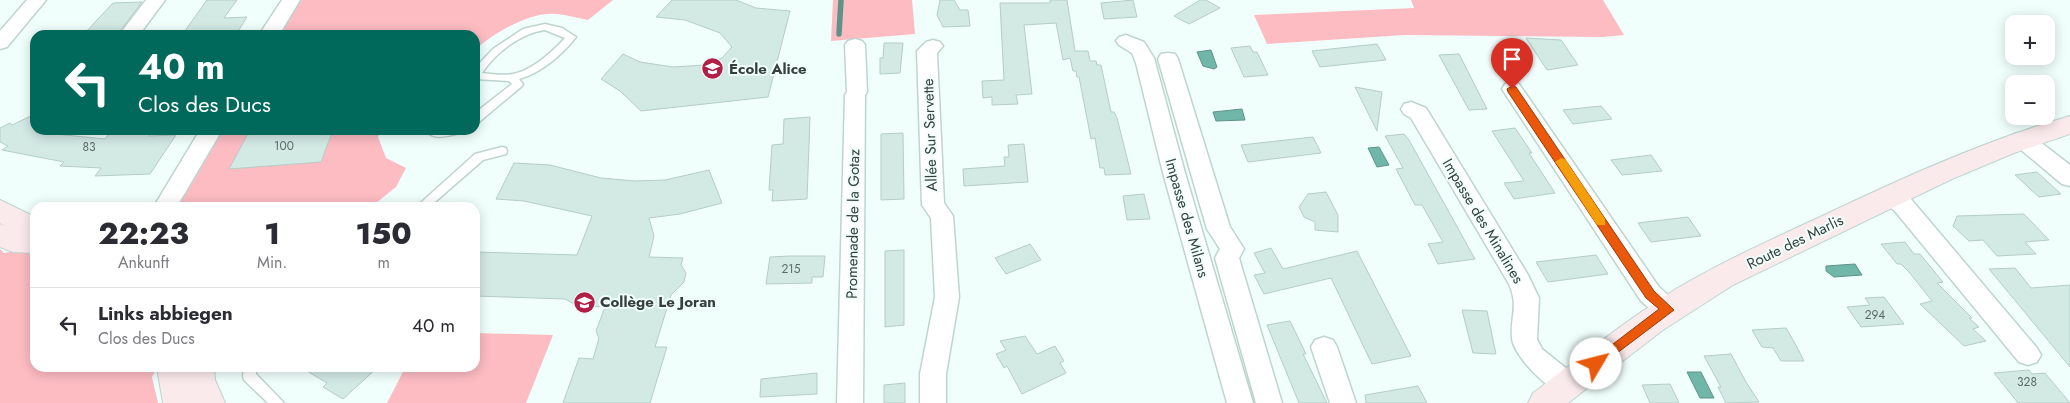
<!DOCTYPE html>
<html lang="de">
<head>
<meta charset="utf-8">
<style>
  :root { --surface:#fff; --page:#f7f7f7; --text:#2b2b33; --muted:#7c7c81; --line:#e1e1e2 }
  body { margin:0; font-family:Jost,sans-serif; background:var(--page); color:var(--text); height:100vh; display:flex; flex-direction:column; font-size:19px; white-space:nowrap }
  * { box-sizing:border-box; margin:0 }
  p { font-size:16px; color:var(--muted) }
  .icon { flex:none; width:28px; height:28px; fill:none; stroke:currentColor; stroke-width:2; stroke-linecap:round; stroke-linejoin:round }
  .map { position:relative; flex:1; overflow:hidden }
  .drawer { position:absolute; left:30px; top:202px; width:450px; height:170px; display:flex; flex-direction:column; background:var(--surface); border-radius:15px; box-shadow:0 2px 12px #0003 }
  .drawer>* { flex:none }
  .hud { position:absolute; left:30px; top:30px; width:450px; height:105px; border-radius:15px; box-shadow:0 2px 12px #0003; background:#00695c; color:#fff; overflow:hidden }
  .controls { position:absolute; left:2005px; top:15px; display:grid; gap:10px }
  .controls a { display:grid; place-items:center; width:50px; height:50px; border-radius:10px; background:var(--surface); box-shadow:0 2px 12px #0003; font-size:25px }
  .pin { position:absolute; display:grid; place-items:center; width:42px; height:42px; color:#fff; margin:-51px -21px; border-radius:50% 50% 50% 0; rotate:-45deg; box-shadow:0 0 5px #0007 }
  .pin .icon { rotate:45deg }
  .me { position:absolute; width:55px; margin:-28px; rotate:53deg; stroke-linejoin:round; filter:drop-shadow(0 0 4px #0008) }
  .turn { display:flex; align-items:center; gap:18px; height:105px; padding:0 25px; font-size:22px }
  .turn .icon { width:65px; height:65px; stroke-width:2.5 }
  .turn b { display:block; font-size:35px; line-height:42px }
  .eta { display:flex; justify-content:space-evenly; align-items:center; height:85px; text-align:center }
  .eta b { font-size:30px; font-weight:800; line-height:35px }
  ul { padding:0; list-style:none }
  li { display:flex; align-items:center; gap:15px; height:75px; padding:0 25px; border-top:1px solid var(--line) }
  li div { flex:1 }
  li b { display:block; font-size:19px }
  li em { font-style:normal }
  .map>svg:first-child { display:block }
</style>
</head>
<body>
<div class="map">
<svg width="2070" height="403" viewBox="0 0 2070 403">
  <rect width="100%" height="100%" fill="#f1fffc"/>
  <!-- green -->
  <path fill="#fcbcc2" d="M299,0H613L588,20C576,18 561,13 549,14C526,14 491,35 475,50V35H277Z
    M833,0H912L915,34L831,41Z
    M1411,0H1603L1624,35L1603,37L1405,35L1267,44L1254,15L1414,8Z
    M219,130H381L378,137L386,158L406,168L396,187L371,207L174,208Z
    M35,248V368H157L152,377L158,403H0V249L4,253Z
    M475,333L553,335L526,403H387L405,368H475Z"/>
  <!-- water -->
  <path fill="#70b7a9" stroke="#5e9389" d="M1211,50L1217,67L1214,69L1203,66L1197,52Z
    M1242,109L1245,120L1216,121L1213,112Z
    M1379,147L1389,165L1377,167L1368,148Z
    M1855,264L1862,275L1834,277L1826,271V266Z
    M1687,372H1701L1714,398H1700Z"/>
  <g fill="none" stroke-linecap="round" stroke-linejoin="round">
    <!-- stream -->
    <path stroke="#5e9389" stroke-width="5.5" d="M839,34L841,0"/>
  </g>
  <!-- building -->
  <path fill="#d2e9e4" stroke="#b5cdc7" d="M207,0H237L224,18L247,17L237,33L182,35Z
    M672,0H736L756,8L790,11L768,97L641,111L620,91L601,79L623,54L640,62L673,67L704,65L722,58L732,47L720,33L685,20L656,17Z
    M940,0H954L960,10H968L970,26L943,27L937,15Z
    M1050,0H1067L1075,51H1088L1090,61H1096L1097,65H1101L1111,112H1114L1117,118L1131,174L1105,175L1104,168H1100L1095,138L1091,139L1079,77H1077L1076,71H1073L1070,58L1063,60L1056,23L1024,25L1032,94L1016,95L1018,104L992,105V97L983,98L982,81L1004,80L1000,3H1050Z
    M1133,0L1137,17L1104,19L1101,3Z
    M1200,0H1206L1220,8L1189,24L1174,16Z
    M142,2L117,35H83L113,3Z
    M1526,38L1561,40L1578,65L1547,70Z
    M884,43H903L900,73L880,74V58H883Z
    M1377,44L1386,60L1320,67L1312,51Z
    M1250,46L1253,52H1257L1268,75L1244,77L1231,48Z
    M1459,54L1487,109L1469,110L1439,55Z
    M1355,87L1382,92L1377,131Z
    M1601,106L1612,119L1573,124L1563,110Z
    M35,114V132L105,139L112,130L152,132L149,136L176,135L150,174L95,176L101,168L60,166L64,162L2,150L8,146L0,142V128L10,123L12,125Z
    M810,117L807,199L772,201L773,190H769L772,145L783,144L784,119Z
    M1515,128L1532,153H1529L1555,193L1514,199L1504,183L1524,181L1492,131Z
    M250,130H333L321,162L229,169Z
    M903,133L904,199L881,200V134Z
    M1404,134L1409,140L1475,259L1438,264L1428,244L1443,242L1422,205H1415L1396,169L1403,168L1385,136Z
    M1313,137L1321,153L1248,162L1241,145Z
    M1024,144L1028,182L964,186L963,169L1005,166L1004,157H1009L1008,145Z
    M1651,155L1662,171L1622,175L1611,160Z
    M514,163L550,165L601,178L635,181L665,180L709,170L722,203L680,214L649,218L654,236L649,257L683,258L681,265L686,273L684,282L671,295L655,347H667L650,403H563L579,358L593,359L599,338L596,331L605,307L578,306L565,299L475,296V252L577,255L592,216L524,201L496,199Z
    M2037,172L2061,194L2039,197L2015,175Z
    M1326,192L1338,215V232L1315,230V222L1304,217L1299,207L1308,194Z
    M1144,194L1150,219L1127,220L1123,196Z
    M2024,214L2049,240L2025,242L2036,254L1997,256L1983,240L1969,241L1953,226L1957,216Z
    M1688,217L1701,236L1651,242L1638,223Z
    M1905,242L1914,254H1920L1943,282L1937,283L1972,318H1969L1979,327L1973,329L1986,341L1964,346L1920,304L1932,301L1909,272L1901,264H1897L1881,244Z
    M1030,244L1041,260L1006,274L995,258Z
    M1271,248L1283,269L1357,251L1411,356L1372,364L1331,278L1264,294L1254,275L1265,273L1254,253Z
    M904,250V325L885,327V251Z
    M1596,255L1608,274L1548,282L1536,262Z
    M790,256H825L823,277H812V283L766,284L770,257Z
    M2015,268L2031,288L2070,285V367L1989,269Z
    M1884,297L1904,324L1861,327L1847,307L1870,305L1865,298Z
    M1462,310L1487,311L1496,354L1473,353Z
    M1290,321L1306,354H1303L1327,403H1299L1267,325Z
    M1786,328L1797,347L1804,361H1781L1773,348L1762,347L1752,330Z
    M1025,336L1037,354L1055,346L1064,361L1060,363L1066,373L1022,394L1007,366L1004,368L996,354L1006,350L1000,341Z
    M1731,354L1746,382L1759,402L1726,403L1718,387H1721L1704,356Z
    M302,368H377L343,399L323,387L327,383Z
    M2029,370L2032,374L2045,373L2070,403H2018L1994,373Z
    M817,373V394L760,397L761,379Z
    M905,383V403H884V385Z
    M1670,384L1679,403H1650L1642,385Z
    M1418,386L1427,403H1366L1365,395Z"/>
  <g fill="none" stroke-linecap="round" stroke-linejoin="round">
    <defs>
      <path id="lane" d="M545,24L562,28L576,37C562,55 541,73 519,79L523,84L522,86L479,122L475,123V113L512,84L509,81L475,79V68L493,49L523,29ZM545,30L565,38C552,52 533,70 513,74C504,76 491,74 482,73C495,53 521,33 545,30Z
        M425,130H461L460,133C447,136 434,141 425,130Z
        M502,147L506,148L507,151L506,154L483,160L428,208H415L475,154Z
        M244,368H256V374L284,403H268L244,380L243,376Z"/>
      <path id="street" d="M27,0H46L7,47L0,49V31Z
        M146,0H165L139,35H119Z
        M282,0H300L279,35H259Z
        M1126,35L1144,42L1154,58L1185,173L1253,403H1227L1163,173L1136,63L1132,53L1119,45L1116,41L1119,37Z
        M855,39L862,41L865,45L867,92L865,95L863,403H837L845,95L847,92L845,45L848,41Z
        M933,40L940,42L943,46L937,53L944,203L953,216L959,297L946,374V403H920V374L935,297L931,218L922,205L917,51L926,42Z
        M1168,53L1175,54L1178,59L1230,227L1244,249L1239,258L1282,403H1256L1215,258L1220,249L1207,229L1158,59L1161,54Z
        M1512,82L1519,84L1659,287L1677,303L1680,310L1677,317C1661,322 1653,311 1641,301L1502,89L1505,84Z
        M1411,102L1426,108L1528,275L1539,298L1537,339L1542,349L1577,377L1581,385L1577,393C1573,394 1570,396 1566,395C1549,392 1513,355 1512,338C1510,316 1519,307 1509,284L1411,118L1404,114L1401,109L1404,104Z
        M200,130H222L176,208H153Z
        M2022,132L2030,134L2070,165V186L2062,184L2014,144L2011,139L2014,134Z
        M1889,188L1910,198L2037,348L2041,355L2037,362L2028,365L2019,362L1894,210L1881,202L1878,196L1881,190Z
        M1324,337L1333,340L1337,347L1356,403H1330L1311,347L1315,340Z"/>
      <path id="secondary" d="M2070,116V134L2014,153L1952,179L1733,285L1663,330L1568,403H1528L1533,393C1580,358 1626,320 1676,289C1722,262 1770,240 1818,218C1900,179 1983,141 2070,116Z
        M0,200L35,217V253L13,252L0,247V224L4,226L0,223Z
        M157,368H214L215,380L225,403H163Z"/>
    </defs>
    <!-- lane casing -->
    <use href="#lane" stroke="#bdd5cf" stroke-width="3"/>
    <!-- street casing -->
    <use href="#street" stroke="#bdd5cf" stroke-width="3"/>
    <!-- secondary casing -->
    <use href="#secondary" stroke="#bdd5cf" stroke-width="2"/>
    <!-- lane -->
    <use href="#lane" fill="#fff" fill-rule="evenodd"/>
    <!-- street -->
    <use href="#street" fill="#fff" fill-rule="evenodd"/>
    <!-- secondary -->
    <use href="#secondary" fill="#faeaec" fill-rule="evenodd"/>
  </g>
  <!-- route -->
  <path fill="#ea580c" stroke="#983908" d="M1512,86L1516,87L1654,291L1674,310L1596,369L1592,367L1590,364L1592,360L1659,309L1646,298L1508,92L1507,89Z"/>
  <!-- slow -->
  <path fill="#f59e0b" d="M1561,158L1565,159L1605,219V225H1597L1557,164L1555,162Z"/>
  <!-- icons -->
  <defs>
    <symbol id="school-disc" viewBox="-11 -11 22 22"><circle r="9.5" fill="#b11e46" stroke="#f1fffc"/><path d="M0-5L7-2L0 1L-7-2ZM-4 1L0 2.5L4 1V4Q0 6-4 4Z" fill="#fff"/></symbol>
  </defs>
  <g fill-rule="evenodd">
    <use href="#school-disc" x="700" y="56" width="25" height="25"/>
    <use href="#school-disc" x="572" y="290" width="25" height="25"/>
  </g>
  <g text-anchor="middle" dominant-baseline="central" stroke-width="4" stroke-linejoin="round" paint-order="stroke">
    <!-- number labels -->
    <g font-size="12" fill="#5c6a67">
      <text x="284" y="146">100</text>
      <text x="89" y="147">83</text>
      <text x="791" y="269">215</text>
      <text x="1875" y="315">294</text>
      <text x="2027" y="382">328</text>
    </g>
    <!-- poi labels -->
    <g font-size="15" font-weight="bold" fill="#353f3d" stroke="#f1fffc" text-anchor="start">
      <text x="729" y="69">École Alice</text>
      <text x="600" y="302">Collège Le Joran</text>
    </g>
    <!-- street labels -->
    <g font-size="15" fill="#353f3d" stroke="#f1fffc">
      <text transform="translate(930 135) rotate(-92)">Allée Sur Servette</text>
      <text transform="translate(1187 218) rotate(74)">Impasse des Milans</text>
      <text transform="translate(1483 221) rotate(59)">Impasse des Minalines</text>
      <text transform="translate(853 224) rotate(-89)">Promenade de la Gotaz</text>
      <text transform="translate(1795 242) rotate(-26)">Route des Marlis</text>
    </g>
  </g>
</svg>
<div class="controls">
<a>+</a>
<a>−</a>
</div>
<div class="pin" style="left:1512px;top:89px;background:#d93025"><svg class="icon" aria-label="arrive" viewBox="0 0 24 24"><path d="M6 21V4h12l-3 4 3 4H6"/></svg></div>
<svg class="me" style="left:1596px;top:364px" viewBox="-20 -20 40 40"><circle r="19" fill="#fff"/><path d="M0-13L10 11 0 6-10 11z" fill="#ea580c"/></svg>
<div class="hud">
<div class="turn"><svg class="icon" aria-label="left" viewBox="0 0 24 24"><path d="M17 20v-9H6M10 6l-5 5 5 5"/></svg><div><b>40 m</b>Clos des Ducs</div></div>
</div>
<section class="drawer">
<div class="eta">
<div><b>22:23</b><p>Ankunft</p></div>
<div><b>1</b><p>Min.</p></div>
<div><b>150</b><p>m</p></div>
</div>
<ul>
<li><svg class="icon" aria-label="left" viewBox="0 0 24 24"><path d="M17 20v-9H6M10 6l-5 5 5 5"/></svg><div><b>Links abbiegen</b><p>Clos des Ducs</p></div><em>40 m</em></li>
</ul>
</section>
</div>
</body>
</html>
